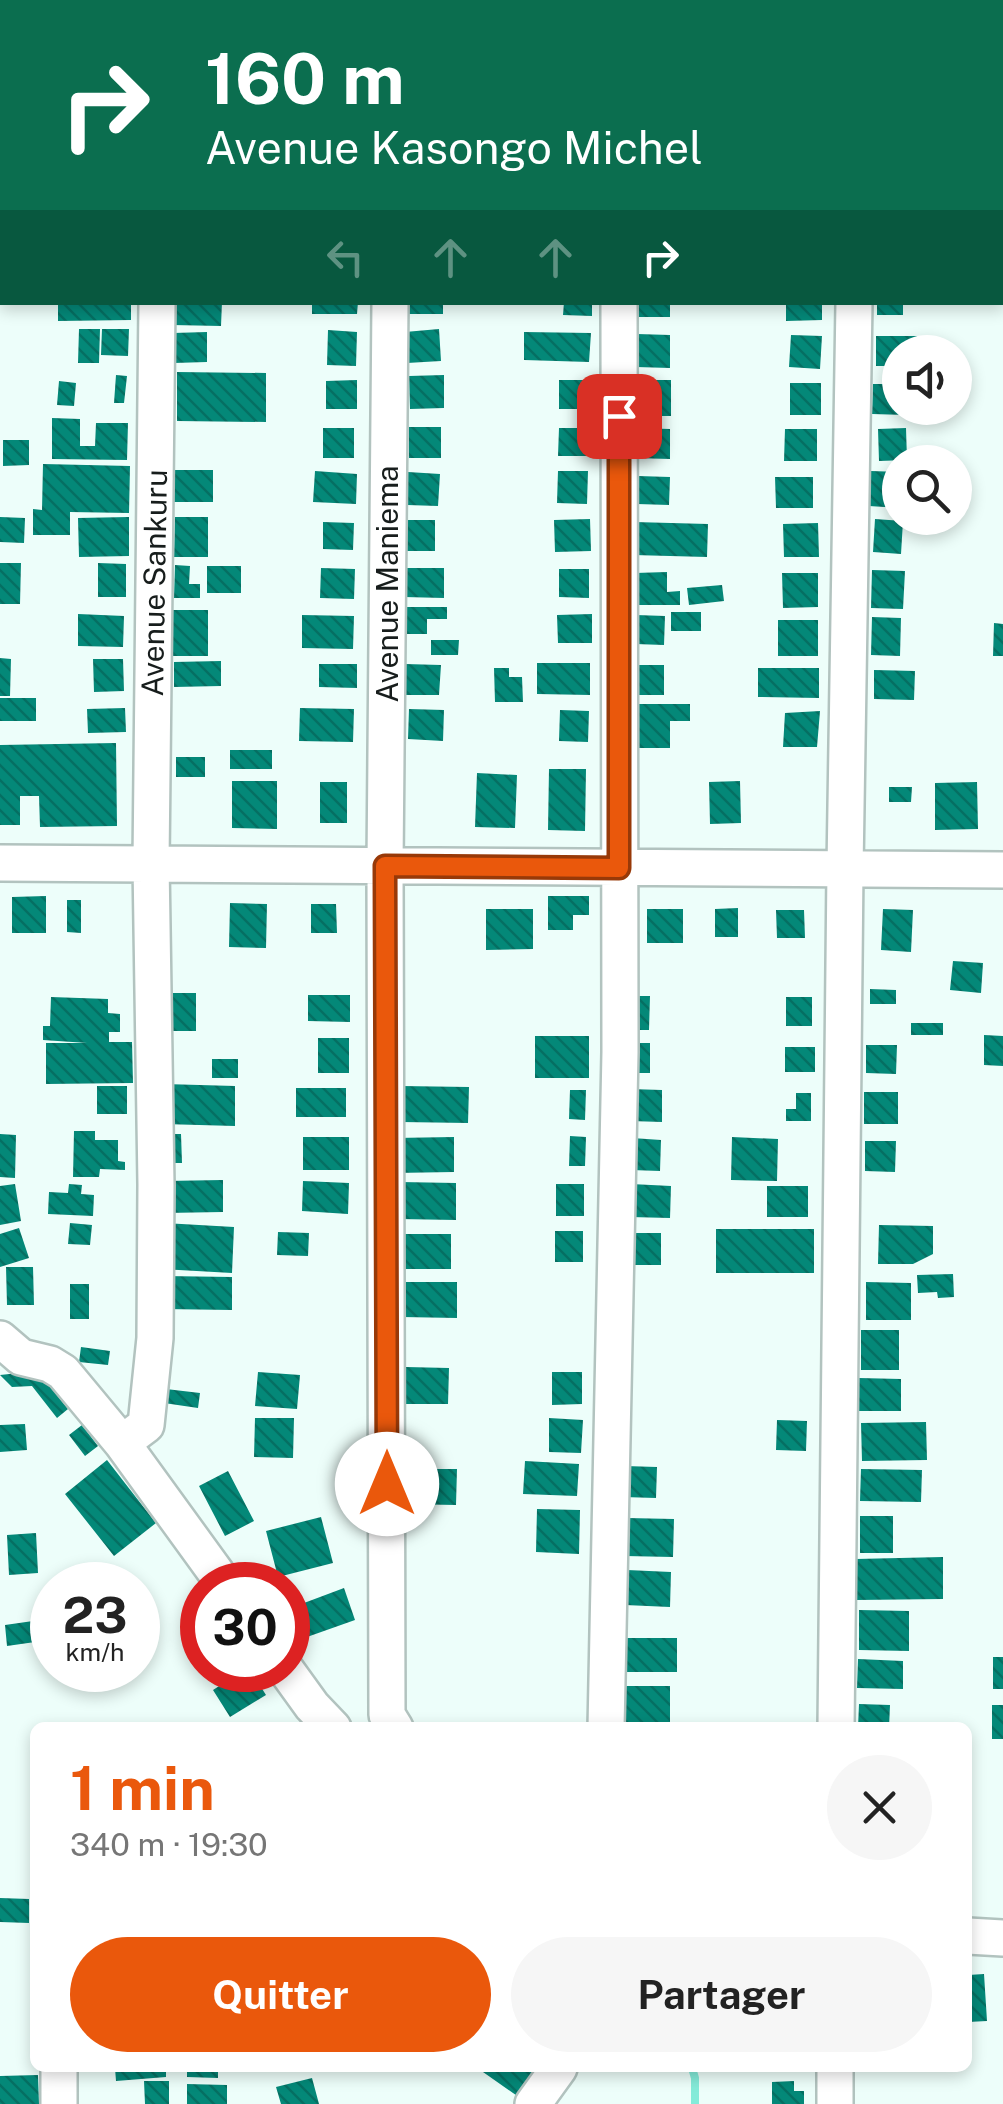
<!DOCTYPE html>
<html lang="fr">
<head>
<meta charset="utf-8">
<style>
  :root { --surface:#fff; --page:#f6f6f6; --text:#222; --muted:#767676; --accent:#ea580c }
  body { margin:0; font-family:"Public Sans",sans-serif; background:var(--page); color:var(--text); height:100vh; display:flex; flex-direction:column; font-size:38px; white-space:nowrap }
  * { box-sizing:border-box; margin:0 }
  p { font-size:32px; color:var(--muted) }
  .icon { flex:none; width:55px; height:55px; fill:none; stroke:currentColor; stroke-width:2; stroke-linecap:round; stroke-linejoin:round }
  .map { position:relative; flex:1; overflow:hidden }
  .side { position:absolute; left:30px; top:1722px; width:942px; height:350px; display:flex; flex-direction:column; background:var(--surface); border-radius:15px; box-shadow:0 5px 15px #0003 }
  .side>* { flex:none }
  .banner { position:absolute; left:0px; top:0px; width:1005px; height:305px; box-shadow:0 5px 15px #0003; background:#0b6e4f; color:#fff; overflow:hidden }
  .fabs { position:absolute; left:882px; top:335px; display:grid; gap:20px }
  .fabs a { display:grid; place-items:center; width:90px; height:90px; border-radius:50%; background:var(--surface); box-shadow:0 5px 15px #0003; font-size:50px }
  .speed { position:absolute; left:30px; top:1562px; display:flex; gap:20px; font-size:50px; font-weight:700; text-align:center }
  .speed>* { display:grid; place-content:center; width:130px; height:130px; border-radius:50%; background:var(--surface); box-shadow:0 5px 15px #0003; line-height:1 }
  .speed small { font-size:25px; font-weight:400 }
  .speed .limit { border:15px solid #d22; background:#fff; color:#111 }
  .pin { position:absolute; display:grid; place-items:center; width:85px; height:85px; color:#fff; margin:-42px; border-radius:20px; box-shadow:0 5px 15px #0006 }
  .me { position:absolute; width:110px; margin:-55px; rotate:0deg; stroke-linejoin:round; filter:drop-shadow(0 0 8px #0008) }
  .turn { display:flex; align-items:center; gap:35px; height:210px; padding:0 40px; font-size:45px }
  .turn .icon { width:130px; height:130px; stroke-width:2.5 }
  .turn b { display:block; font-size:70px; line-height:85px }
  .lanes { display:flex; align-items:center; height:95px; padding:0 40px; background:#0003; justify-content:center; gap:50px; direction:ltr }
  .lanes .off { opacity:.35 }
  .round { display:grid; place-items:center; flex:none; width:105px; height:105px; border-radius:52px; background:var(--page) }
  .head { display:flex; align-items:center; justify-content:space-between; height:170px; padding:0 40px }
  h1 { font-size:60px; font-weight:700; line-height:75px; color:var(--accent) }
  .cta { display:flex; gap:20px; margin-top:auto; padding:20px 40px }
  .cta a { flex:1; height:115px; border-radius:60px; background:var(--accent); color:#fff; font-size:40px; font-weight:700; line-height:115px; text-align:center }
  .cta a+a { background:var(--page); color:var(--text) }
  .map>svg:first-child { display:block }
</style>
</head>
<body>
<div class="map">
<svg width="1003" height="2104" viewBox="0 0 1003 2104">
  <defs>
    <pattern id="building-back-hatch" width="6" height="6" patternUnits="userSpaceOnUse" patternTransform="scale(2.5)"><rect width="6" height="6" fill="#048878"/><path d="M-1 5l2 2M0 0l6 6M5-1l2 2" fill="none" stroke="#056f62"/></pattern>
  </defs>
  <rect width="100%" height="100%" fill="#edfefa"/>
  <g fill="none" stroke-linecap="round" stroke-linejoin="round">
    <!-- stream -->
    <path stroke="#84ebd9" stroke-width="8" d="M692,2068L695,2078V2104"/>
  </g>
  <!-- building -->
  <path fill="url(#building-back-hatch)" d="M58,302H131V320L58,321Z
    M172,302H222L221,326L172,325Z
    M312,302H358L357,314H312Z
    M405,302H443V314H405Z
    M564,302H592V316L563,315Z
    M635,302H670V317H635Z
    M786,302H822V320L786,321Z
    M877,302H903V315H877Z
    M79,329H100L99,363H78Z
    M102,329H129L128,356L101,355Z
    M439,329L441,361L407,363L405,332Z
    M328,330L357,332L356,366L327,365Z
    M207,332V362L174,363L173,333Z
    M524,332L591,333L589,362L524,360Z
    M637,334L670,335V368L636,367Z
    M791,335L822,336L820,369L789,367Z
    M876,336H920V352H900V366H876Z
    M177,372L266,373V422L177,421Z
    M116,375L127,376L124,403H114Z
    M444,375V408L410,409L409,376Z
    M357,380V409H326V381Z
    M559,380H588V409H559Z
    M640,380H671V416H640Z
    M59,381L76,383L74,406L57,405Z
    M790,383H821V415H790Z
    M873,384H900V408H906V415L872,414Z
    M52,418L80,419V446H95L96,423H128L127,460L52,459Z
    M409,427H441V458H409Z
    M323,428H354V458H323Z
    M559,428H589L588,456H558Z
    M635,428L670,429V459L634,458Z
    M906,428L907,460L879,461L878,429Z
    M785,429H817V461H784Z
    M3,440H29V465L3,466Z
    M43,464L130,466L129,513L70,512V535H33V509L42,510Z
    M174,470H213V502H174Z
    M315,471L357,474L356,504L313,502Z
    M558,471H588L587,504L557,503Z
    M871,471L900,472V508L869,506Z
    M408,472L440,474L438,506L407,505Z
    M638,476L670,477L669,505L637,504Z
    M775,477H813V508H776Z
    M0,517L25,518L24,543L0,542Z
    M129,517V556L79,557L78,518Z
    M175,517H208V557H174Z
    M590,519L591,551L555,552L554,520Z
    M875,519L903,521L901,554L873,552Z
    M403,520H435V551H403Z
    M323,522L354,523L353,550L323,549Z
    M634,522L708,524L707,557L633,555Z
    M818,523L819,557H784L783,524Z
    M0,563H21L20,604H0Z
    M98,563L126,564V597H98Z
    M175,565L190,566L189,584H200V598H174Z
    M207,566H241V593H207Z
    M321,568L355,569L354,599L320,598Z
    M405,568H444V598L404,597Z
    M559,569H589V598L559,597Z
    M872,570L905,571L903,609L871,608Z
    M667,572V592L680,591V605H635V573Z
    M782,573H818V607L783,608Z
    M722,585L724,601L689,605L687,588Z
    M403,607H447V619H427V634H403Z
    M172,610H208V656H172Z
    M671,612H701V631H671Z
    M78,614L124,616L123,647L78,646Z
    M592,614V643H558L557,615Z
    M302,615L354,616L353,649L302,648Z
    M636,615L665,616L664,645L635,644Z
    M872,617L901,618L900,656L871,655Z
    M778,620H818V656H778Z
    M994,623L1003,624V656H993Z
    M431,640H459L458,655H431Z
    M0,658L11,659L10,696H0Z
    M93,659H123L124,691L94,692Z
    M221,661V686L174,687V662Z
    M537,663H590V695L537,694Z
    M319,664H357V688L319,687Z
    M405,664L441,665L439,695H404Z
    M635,665H664V695H635Z
    M494,668H509V677H522L523,702H495Z
    M758,668H819V698L758,697Z
    M874,670L915,671L914,700L874,699Z
    M0,698H36V721H0Z
    M630,704H690V721H670V748H630Z
    M125,708L126,732L88,733L87,709Z
    M300,708L354,709L353,742L299,741Z
    M409,709L444,710L443,741L408,739Z
    M560,710L589,711L588,742L559,741Z
    M820,711L817,747H783L785,713Z
    M116,743L117,826L40,827L39,796H20V825H0V745Z
    M230,750H272V769H230Z
    M176,757H205V777H176Z
    M549,769H586L585,831L548,830Z
    M477,773L517,775L515,828L475,827Z
    M232,781H277V829L232,828Z
    M740,781L741,823L710,824L709,782Z
    M320,782H347V823H320Z
    M977,782L978,829L935,830V783Z
    M889,787H912L911,802H889Z
    M46,896V933H12V897Z
    M548,896H589V915H573V930H548Z
    M67,900H81V933L67,932Z
    M230,903L267,904L266,948L229,947Z
    M311,904H336L337,933H311Z
    M738,908V937H715V909Z
    M486,909H533V949L486,950Z
    M647,909H683V943H647Z
    M883,909L913,910L911,952L881,950Z
    M776,910H804L805,938H777Z
    M953,961L983,963L981,993L950,990Z
    M870,989L896,990V1004H870Z
    M171,993H196V1031H172Z
    M308,995H350V1022L308,1021Z
    M636,996H650L649,1030H636Z
    M51,997L108,999V1013L120,1014V1032H109V1042H132L133,1083L46,1084V1043H87L43,1040V1026H50Z
    M786,997H812V1026H786Z
    M911,1023H943V1035H911Z
    M984,1035L1003,1036V1066L984,1065Z
    M535,1036H589V1078H535Z
    M318,1038H349V1073H318Z
    M634,1043H650V1073H634Z
    M866,1045H897L896,1074L866,1073Z
    M785,1047H815V1072H785Z
    M212,1059H238V1078H212Z
    M164,1084L235,1086V1126L163,1124Z
    M97,1086H127V1114H97Z
    M401,1086L469,1087L468,1123L401,1122Z
    M296,1088H346V1117H296Z
    M630,1089L662,1090V1122L630,1121Z
    M570,1090H586L585,1120L569,1119Z
    M864,1092H898V1124H864Z
    M796,1093H811V1121H786V1109H796Z
    M74,1131H95V1140H118V1161L125,1162V1170L100,1169L99,1177H73Z
    M0,1134L16,1135L15,1178L0,1177Z
    M170,1134H181L182,1163H169Z
    M570,1136L586,1137L585,1166H569Z
    M303,1137H349V1170H303Z
    M454,1137V1172L394,1173V1138Z
    M732,1137L778,1139L777,1181L731,1180Z
    M632,1138L661,1140L660,1171L631,1170Z
    M865,1141H896L895,1172L865,1171Z
    M223,1180V1212L165,1213V1181Z
    M303,1181L349,1183L348,1214L302,1211Z
    M400,1182L456,1183V1220L399,1219Z
    M15,1184L21,1221L0,1225V1186Z
    M69,1184L82,1185L81,1194L94,1195L93,1216L48,1214L49,1192L68,1193Z
    M556,1184H584V1216H556Z
    M631,1184L671,1186L670,1218L630,1217Z
    M767,1186H808V1217H767Z
    M70,1223L92,1225L90,1245L68,1244Z
    M164,1223L234,1227L232,1273L161,1269Z
    M879,1225L933,1226V1254L913,1264H878Z
    M19,1228L29,1258L0,1267V1234Z
    M716,1229H814V1273H716Z
    M555,1231H583V1262H555Z
    M278,1232L309,1233L308,1256L277,1255Z
    M630,1233H661V1265H630Z
    M402,1234H451V1269H402Z
    M6,1267H33L34,1305H7Z
    M953,1274L954,1297L938,1298L937,1292L918,1293L917,1275Z
    M164,1276L232,1277V1310L163,1309Z
    M402,1282H457V1318L402,1317Z
    M866,1282L911,1283V1320H866Z
    M70,1284H89V1319H70Z
    M861,1330H899V1370H861Z
    M81,1347L110,1351L108,1365L79,1362Z
    M406,1367L449,1368L448,1404H406Z
    M38,1371L68,1409L57,1418L32,1386L12,1387L0,1375Z
    M258,1372L300,1375L297,1409L255,1406Z
    M552,1372H582V1404L552,1405Z
    M859,1378L901,1379V1411H859Z
    M166,1389L200,1393L198,1408L164,1403Z
    M255,1418H294L293,1458L254,1457Z
    M549,1418L583,1420L581,1453L549,1452Z
    M777,1420L807,1421L806,1451L776,1450Z
    M926,1422L927,1460L862,1461L861,1423Z
    M25,1424L27,1450L0,1452V1425Z
    M82,1425L98,1446L85,1456L69,1435Z
    M107,1460L156,1523L114,1556L65,1494Z
    M525,1461L579,1464L577,1496L523,1494Z
    M625,1466L657,1467L656,1498L623,1497Z
    M402,1469H457L456,1505L402,1504Z
    M861,1469L922,1470L921,1502L860,1501Z
    M228,1471L254,1521L225,1536L199,1486Z
    M537,1509L580,1510L579,1554L536,1552Z
    M860,1516H893V1553H860Z
    M321,1517L333,1563L278,1577L266,1531Z
    M627,1518L674,1519L673,1557L625,1556Z
    M36,1533L38,1573L9,1575L7,1535Z
    M943,1557V1599L857,1600L856,1559Z
    M627,1570L671,1572L670,1607L625,1605Z
    M344,1588L355,1620L307,1637L296,1606Z
    M859,1610L909,1611V1651L859,1650Z
    M33,1621L35,1642L7,1646L5,1625Z
    M623,1638H677V1672H623Z
    M993,1657H1003V1689H993Z
    M858,1659L903,1661V1689L857,1688Z
    M244,1670H250L266,1695L230,1717L213,1690Z
    M624,1686H670V1723H624Z
    M859,1704L890,1705L889,1728H858Z
    M992,1705H1003V1739H992Z
    M0,1898L29,1899V1923L0,1922Z
    M984,1974L987,2021L968,2022V1975Z
    M115,2068H166V2077L116,2081Z
    M187,2068H218V2078L187,2077Z
    M486,2068H542L523,2100L483,2072Z
    M38,2075L39,2104H0V2076Z
    M312,2078L319,2104H281L276,2087Z
    M144,2081H169V2104H145Z
    M794,2081V2091H804V2104H772V2082Z
    M187,2084L227,2085V2104H187Z"/>
  <g fill="none" stroke-linecap="round" stroke-linejoin="round">
    <defs>
      <path id="minor" d="M619,0V2
        M160,2V0
        M392,2V0
        M859,2V0
        M390,302L385,866L387,1715L395,1728
        M0,863L1003,870
        M0,1339L21,1357L50,1364L63,1372L122,1443L225,1585
        M122,1443L146,1425L155,1338L156,1185L151,863L157,302
        M286,1670L312,1706L333,1728
        M606,1728L620,1052L619,302
        M836,1728L845,869L854,302
        M968,1936L1003,1938
        M59,2068V2104
        M835,2068V2104
        M533,2104L559,2068"/>
    </defs>
    <!-- minor casing -->
    <use href="#minor" stroke="#b2c3bf" stroke-width="40"/>
    <!-- minor -->
    <use href="#minor" stroke="#fff" stroke-width="35"/>
  </g>
  <g fill="none" stroke-linecap="round" stroke-linejoin="round">
    <defs>
      <path id="route" d="M387,1484L385,866L619,868V416"/>
    </defs>
    <!-- route casing -->
    <use href="#route" stroke="#983908" stroke-width="25"/>
    <!-- route -->
    <use href="#route" stroke="#ea580c" stroke-width="18"/>
  </g>
  <g text-anchor="middle" dominant-baseline="central" stroke-width="10" stroke-linejoin="round" paint-order="stroke">
    <!-- street labels -->
    <g font-size="30" fill="#171d1c" stroke="#fff">
      <text transform="translate(154 583) rotate(-89)">Avenue Sankuru</text>
      <text transform="translate(387 584) rotate(-90)">Avenue Maniema</text>
    </g>
  </g>
</svg>
<div class="fabs">
<a><svg class="icon" aria-label="sound" viewBox="0 0 24 24"><path d="M4 9h4l5-4v14l-5-4H4zM17 9q2 3 0 6"/></svg></a>
<a><svg class="icon" aria-label="search" viewBox="0 0 24 24"><circle cx="10" cy="10" r="6"/><path d="M15 15l6 6"/></svg></a>
</div>
<div class="speed"><div>23<small>km/h</small></div><div class="limit">30</div></div>
<div class="pin" style="left:619px;top:416px;background:#d93025"><svg class="icon" aria-label="arrive" viewBox="0 0 24 24"><path d="M6 21V4h12l-3 4 3 4H6"/></svg></div>
<svg class="me" style="left:387px;top:1484px" viewBox="-20 -20 40 40"><circle r="19" fill="#fff"/><path d="M0-13L10 11 0 6-10 11z" fill="#ea580c"/></svg>
<div class="banner">
<div class="turn"><svg class="icon" aria-label="right" viewBox="0 0 24 24"><path d="M7 20v-9h11M14 6l5 5-5 5"/></svg><div><b>160 m</b>Avenue Kasongo Michel</div></div>
<div class="lanes"><svg class="icon off" aria-label="left" viewBox="0 0 24 24"><path d="M17 20v-9H6M10 6l-5 5 5 5"/></svg><svg class="icon off" aria-label="ahead" viewBox="0 0 24 24"><path d="M12 20V5M6 11l6-6 6 6"/></svg><svg class="icon off" aria-label="ahead" viewBox="0 0 24 24"><path d="M12 20V5M6 11l6-6 6 6"/></svg><svg class="icon" aria-label="right" viewBox="0 0 24 24"><path d="M7 20v-9h11M14 6l5 5-5 5"/></svg></div>
</div>
<section class="side">
<div class="head"><div><h1>1 min</h1><p>340 m · 19:30</p></div><a class="round"><svg class="icon" aria-label="close" viewBox="0 0 24 24"><path d="M6 6l12 12M18 6L6 18"/></svg></a></div>
<div class="cta"><a>Quitter</a><a>Partager</a></div>
</section>
</div>
</body>
</html>
